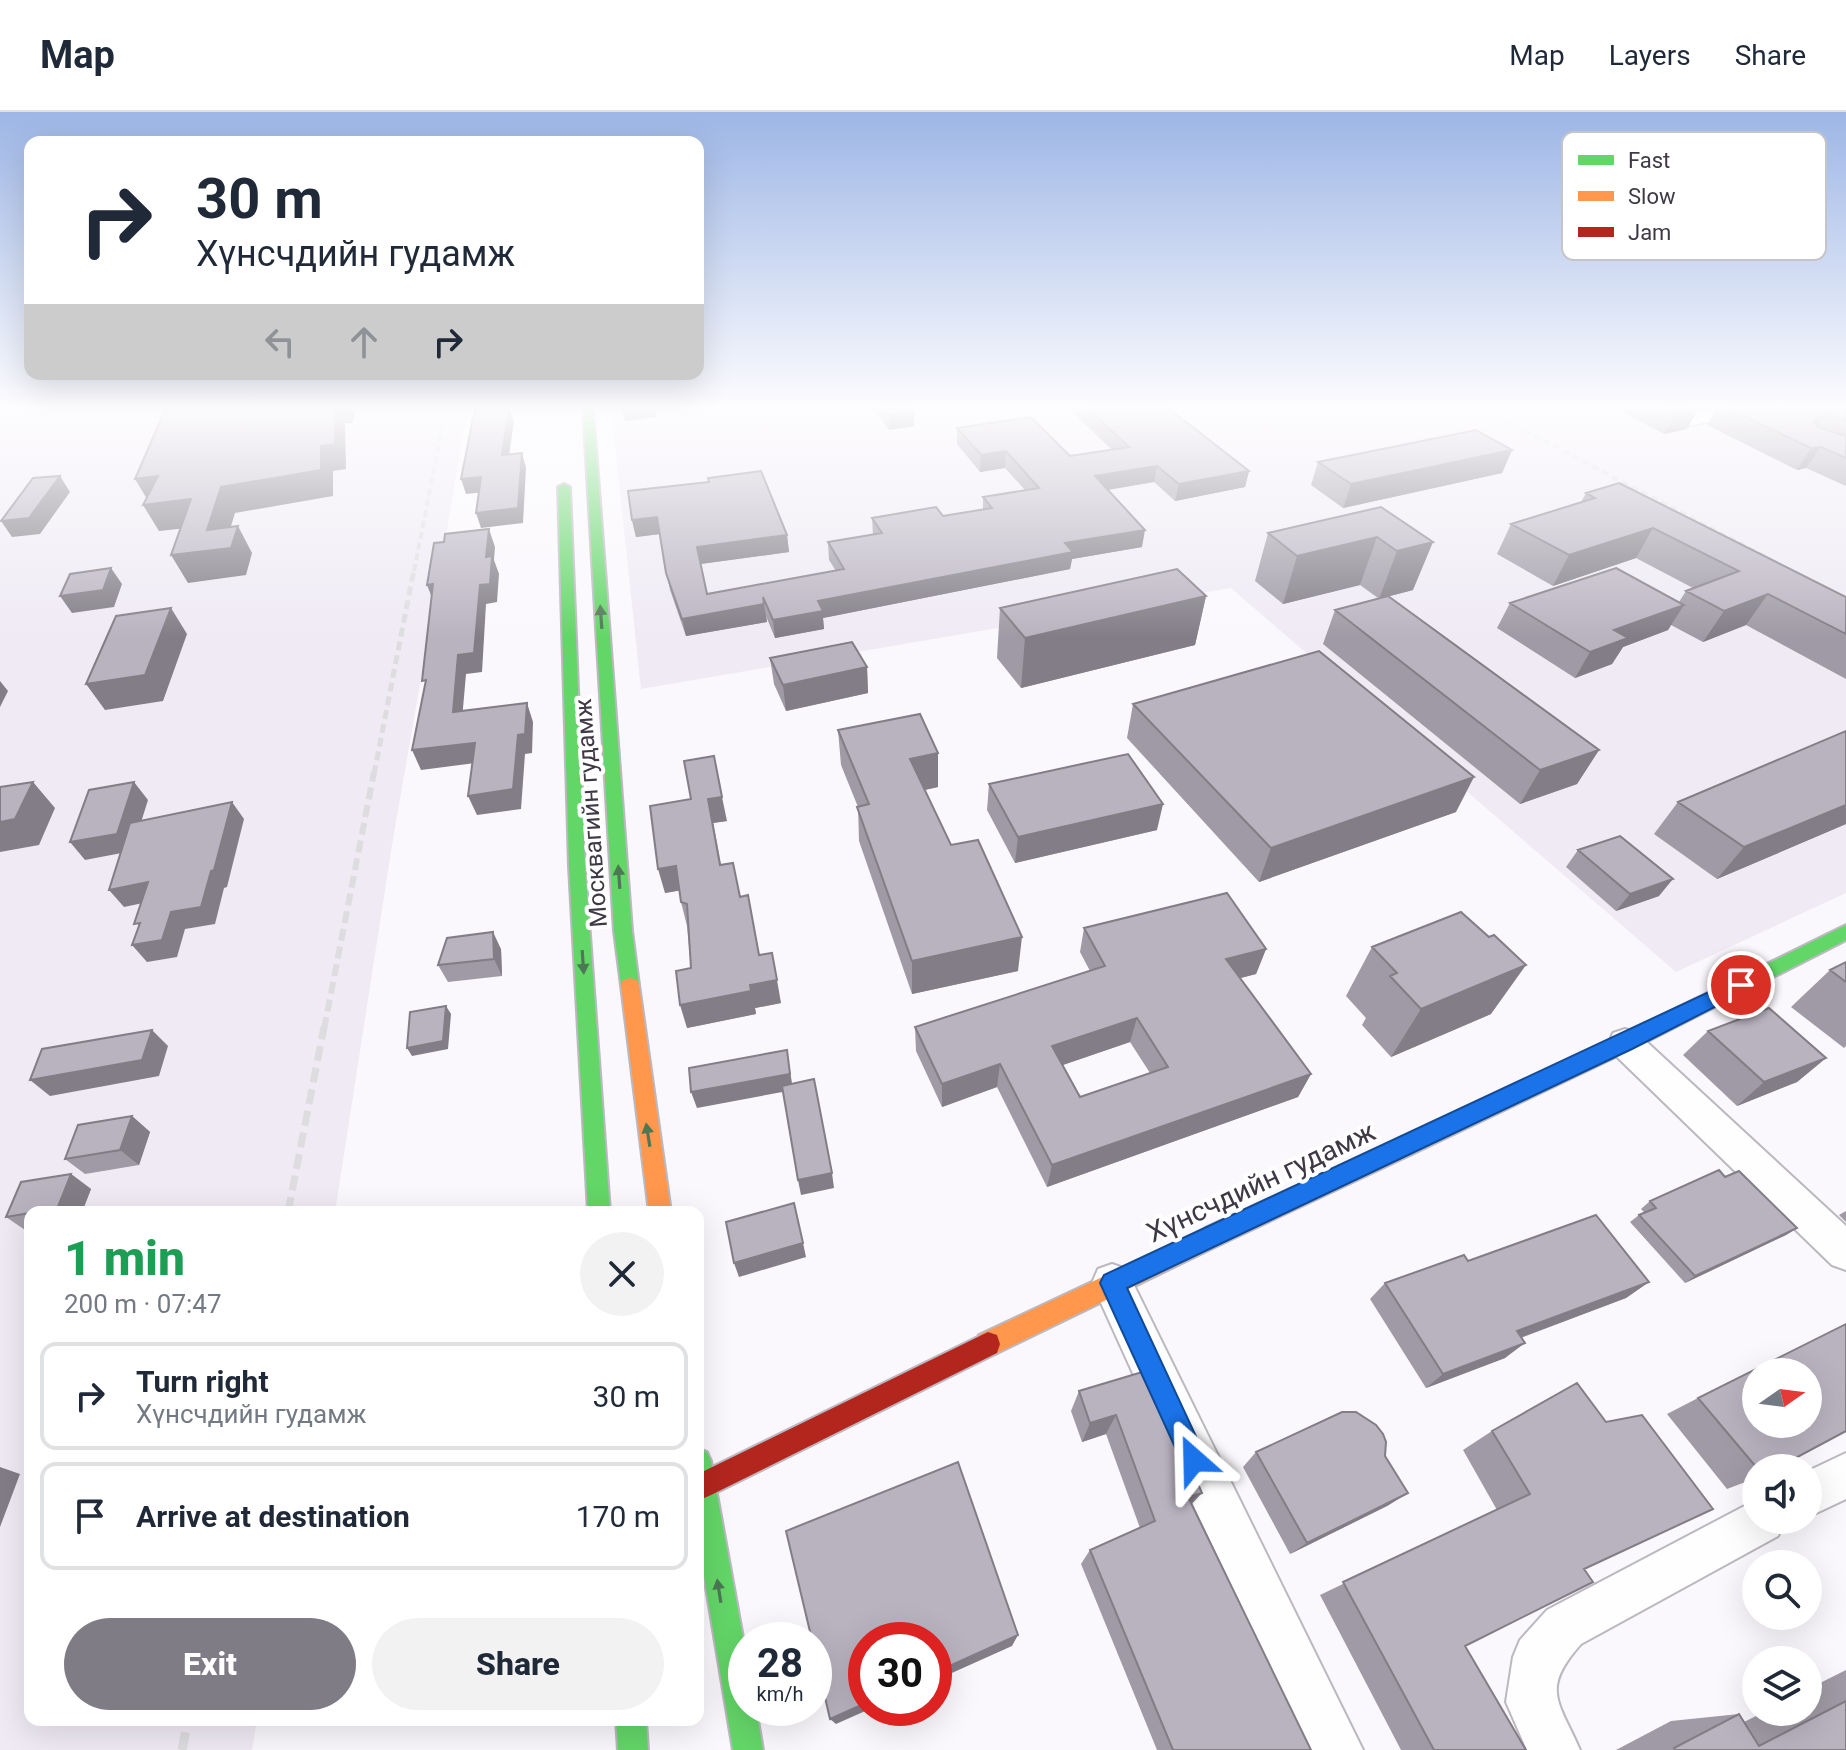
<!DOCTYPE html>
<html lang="en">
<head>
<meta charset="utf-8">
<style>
  :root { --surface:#fff; --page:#f2f2f3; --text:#1f2937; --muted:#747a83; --line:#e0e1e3; --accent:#807c86 }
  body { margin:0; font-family:Roboto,sans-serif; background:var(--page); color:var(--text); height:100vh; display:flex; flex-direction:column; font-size:30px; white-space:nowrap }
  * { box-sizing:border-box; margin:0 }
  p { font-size:26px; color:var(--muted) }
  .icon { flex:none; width:44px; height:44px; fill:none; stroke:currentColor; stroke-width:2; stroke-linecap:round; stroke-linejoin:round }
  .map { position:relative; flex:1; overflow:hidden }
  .side { position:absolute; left:24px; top:1094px; width:680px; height:520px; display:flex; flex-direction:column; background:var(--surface); border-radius:16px; box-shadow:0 8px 32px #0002 }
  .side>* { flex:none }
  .banner { position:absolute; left:24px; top:24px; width:680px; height:244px; border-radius:16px; box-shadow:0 8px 32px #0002; background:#fff; color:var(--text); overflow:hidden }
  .needle { width:52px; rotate:76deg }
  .tools { position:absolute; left:1742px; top:1246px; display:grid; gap:16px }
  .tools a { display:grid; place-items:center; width:80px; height:80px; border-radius:50%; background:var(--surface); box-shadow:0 8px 32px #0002; font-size:40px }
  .speed { position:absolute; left:728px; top:1510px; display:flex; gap:16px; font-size:40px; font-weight:700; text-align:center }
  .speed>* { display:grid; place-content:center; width:104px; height:104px; border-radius:50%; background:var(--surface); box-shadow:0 8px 32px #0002; line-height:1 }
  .speed small { font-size:20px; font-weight:400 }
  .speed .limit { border:12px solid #d22; background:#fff; color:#111 }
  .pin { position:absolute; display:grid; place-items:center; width:68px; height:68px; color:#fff; margin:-34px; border:4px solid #fff; border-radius:50%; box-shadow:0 2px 8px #0007 }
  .me { position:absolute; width:88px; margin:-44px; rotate:335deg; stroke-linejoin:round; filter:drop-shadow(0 0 6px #0008) }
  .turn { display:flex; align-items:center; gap:28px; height:168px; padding:0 40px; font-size:36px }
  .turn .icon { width:104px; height:104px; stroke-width:2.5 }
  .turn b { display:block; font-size:56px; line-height:68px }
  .lanes { display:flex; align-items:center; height:76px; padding:0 40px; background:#0003; justify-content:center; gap:40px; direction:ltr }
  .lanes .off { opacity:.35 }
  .round { display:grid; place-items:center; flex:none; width:84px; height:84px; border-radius:42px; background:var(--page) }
  .overview { display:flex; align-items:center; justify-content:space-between; height:136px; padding:0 40px }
  h1 { font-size:48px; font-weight:800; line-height:60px; color:#1e9e55 }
  .action { display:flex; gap:16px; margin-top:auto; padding:16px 40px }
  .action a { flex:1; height:92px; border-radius:48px; background:var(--accent); color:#fff; font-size:32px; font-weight:800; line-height:92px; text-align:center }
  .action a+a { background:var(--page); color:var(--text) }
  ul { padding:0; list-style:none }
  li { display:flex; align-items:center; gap:24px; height:108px; margin:0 16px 12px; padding:0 24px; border:4px solid var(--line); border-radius:16px }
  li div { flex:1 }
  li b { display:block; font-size:30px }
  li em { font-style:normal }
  header { display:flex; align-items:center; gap:48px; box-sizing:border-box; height:112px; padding:0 40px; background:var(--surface); border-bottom:2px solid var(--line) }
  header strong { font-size:38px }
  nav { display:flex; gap:44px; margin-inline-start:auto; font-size:28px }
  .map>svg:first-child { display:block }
</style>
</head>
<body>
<header>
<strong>Map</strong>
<nav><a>Map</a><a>Layers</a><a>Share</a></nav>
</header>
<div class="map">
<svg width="1846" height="1638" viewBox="0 0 1846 1638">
  <rect width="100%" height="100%" fill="#faf8fc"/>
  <!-- built -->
  <path fill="#efeaf4" d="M0,296H468L392,733L335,1100H30V1608H257L252,1638H0Z
    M611,296H1846V781L1676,860L1231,476L641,577Z"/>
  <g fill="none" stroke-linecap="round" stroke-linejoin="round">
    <defs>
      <path id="street" d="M1727,296H1764L1756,301L1681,315L1673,310L1675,306Z
        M1625,917L1637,921L1846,1114V1158L1832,1153L1613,941L1609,931L1613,921Z
        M1112,1152L1126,1157L1363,1638H1310L1179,1363L1092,1171L1098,1157Z
        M1846,1341V1387L1808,1405V1359Z
        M1756,1388V1408H1785L1778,1424L1581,1532C1540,1578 1559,1589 1580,1638H1527L1506,1590L1513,1545L1520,1528L1547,1498Z"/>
      <path id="fast" d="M583,296H593L632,819L639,873L637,878H623L621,873L614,819Z
        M564,372L570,375L585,754L610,1100H588L569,754L558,375Z
        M1846,813V828L1632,937L1412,1042L1404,1045L1396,1042L1393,1035L1396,1028L1618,925Z
        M698,1336L707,1340L711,1349L746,1542V1596H756L763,1638H733L698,1428Z
        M616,1608H646L648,1638H618Z"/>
      <path id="slow" d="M630,866L637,868L639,873L671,1100H649L621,873L623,868Z
        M1213,1113L1221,1116L1224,1124L1221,1132L997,1241L988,1244L979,1241L976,1232L979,1223Z"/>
      <path id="jam" d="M1404,1025L1412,1028L1415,1035L1412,1042L1221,1132L1213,1135L1205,1132L1202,1124L1205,1116Z
        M988,1220L997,1223L1000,1232L997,1241L711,1383L702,1387L698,1386V1362Z"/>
    </defs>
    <!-- street casing -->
    <use href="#street" stroke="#bbb8c0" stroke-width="4"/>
    <!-- fast casing -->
    <use href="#fast" stroke="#bbb8c0" stroke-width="4"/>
    <!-- slow casing -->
    <use href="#slow" stroke="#bbb8c0" stroke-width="4"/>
    <!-- jam casing -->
    <use href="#jam" stroke="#bbb8c0" stroke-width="4"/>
    <!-- street -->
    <use href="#street" fill="#fefeff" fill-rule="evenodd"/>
    <!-- fast -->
    <use href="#fast" fill="#63d668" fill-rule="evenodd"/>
    <!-- slow -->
    <use href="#slow" fill="#ff974d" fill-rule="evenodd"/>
    <!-- jam -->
    <use href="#jam" fill="#b3261e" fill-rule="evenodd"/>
    <!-- rail-far4 -->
    <path stroke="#dddcde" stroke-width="4" stroke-dasharray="7 4" stroke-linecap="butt" d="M1358,296L1383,309
      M1474,296L1529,321L1775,450
      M414,459L446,296"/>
    <!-- rail-far3 -->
    <path stroke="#dddcde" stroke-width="5" stroke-dasharray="9 5" stroke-linecap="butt" d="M374,662L414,457"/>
    <!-- rail-far2 -->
    <path stroke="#dddcde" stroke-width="6" stroke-dasharray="12 6" stroke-linecap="butt" d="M324,917L374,660"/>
    <!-- rail-far1 -->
    <path stroke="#dddcde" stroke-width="7" stroke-dasharray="15 7" stroke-linecap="butt" d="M288,1100L324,915"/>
    <!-- rail -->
    <path stroke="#dddcde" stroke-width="9" stroke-dasharray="18 9" stroke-linecap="butt" d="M182,1638L188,1608"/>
  </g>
  <!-- wall -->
  <path fill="#9f9aa5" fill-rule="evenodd" d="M875,296H912L914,314L889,318L875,299Z
    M1068,296H1168L1249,359L1245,375L1175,389L1154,370L1108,378L1142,435L1072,447L1070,457L823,506L824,517L775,526L766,504L767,510L686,524L670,478L660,422L636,425L632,408L787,423L789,440L701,452L707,482L836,459L829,448L828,430L873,423L872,406L943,404L983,398V385L1025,378L1005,356L980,360L957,332V316L1070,344L1112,338Z
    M1615,296H1709L1697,299L1687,317L1664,322Z
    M1716,296H1846V374L1806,356L1797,358L1707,313Z
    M1512,338L1502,361L1343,396L1311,373L1318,350Z
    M1586,381L1846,485V567L1746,513L1703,530L1671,513L1668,518L1623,535L1612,552L1575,566L1497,516L1510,491L1679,490L1686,479L1693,476L1636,446L1553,474L1497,442L1511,412L1581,390Z
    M1381,395L1413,478L1389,484L1599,638L1577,672L1520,692L1323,532L1335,498L1378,486L1360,473L1283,492L1255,469L1268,421Z
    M1206,484L1195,533L1021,576L997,546L1000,496Z
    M770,546L867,555L868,581L786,599L774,572Z
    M1133,592L1456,700L1259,770L1127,626Z
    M838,618L938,675L925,678L951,733L1018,859L912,882L859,729L858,695L841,653Z
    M1846,619V712L1717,767L1654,722L1678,690Z
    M989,672L1157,718L1015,751L987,698Z
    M691,687L727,709L713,711L721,753L740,785L759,843L781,891L755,896L756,902L687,916L691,856L687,814L681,790L680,778L665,781Z
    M1578,738L1659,784L1616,799L1566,755Z
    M1084,816L1266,837L1256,862L1240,866L1311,962L1298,985L1047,1075L997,975L942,995L916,939L915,915L1090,859L1080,840ZM1130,930L1150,961L1080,985L1063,953Z
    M1372,835L1491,902L1391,945L1362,913L1366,906L1346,884Z
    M501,837L502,864L448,870L438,853Z
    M1846,850V934L1844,936L1791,895L1830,858Z
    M1708,919L1826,946L1797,970L1737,994L1683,943Z
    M132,1004L150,1020L139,1053L85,1062L65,1047Z
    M71,1062L91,1077L82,1100H30V1119L28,1120L6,1105Z
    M1725,1065L1797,1116L1786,1123L1685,1171L1630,1110L1639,1103L1644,1100L1641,1097L1650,1089Z
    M1846,1099V1110L1839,1103Z
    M1468,1149L1649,1170L1626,1186L1521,1226L1505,1246L1426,1276L1370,1187L1385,1171Z
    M1149,1258L1192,1392L1311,1638H1157L1081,1452L1090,1438L1140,1416L1106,1322L1082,1330L1071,1299L1079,1279Z
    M1698,1286L1777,1356H1756V1366L1727,1377L1667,1302Z
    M1492,1319L1584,1457L1465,1534L1526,1638H1401L1320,1483L1497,1398L1463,1338Z
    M1256,1340L1385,1344L1408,1381L1387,1394L1290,1442L1243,1355Z
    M1846,1558V1638H1616L1671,1609L1739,1602L1744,1610L1764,1600H1808V1577Z"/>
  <!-- shaded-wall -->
  <path fill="#827d86" d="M335,296H357L352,311H345L346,357L333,359V384L235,401L224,437L238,414L252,441L246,463L188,471L171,443L207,418L221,375L321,334Z
    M509,296L514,309L507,358L502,343Z
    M1678,296H1709L1697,299L1687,317L1664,322Z
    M655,298L656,305L625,309L623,301Z
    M914,299V314L889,318V303Z
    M1827,301L1813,322L1814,308Z
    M1821,335L1806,356L1797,358L1811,336Z
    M1512,338L1502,361L1343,396L1351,372Z
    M1006,339L1005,356L980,360L981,343Z
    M522,341L526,356L523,411L481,416L476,401Z
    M1157,354L1154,370L1093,380L1095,364Z
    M1249,359L1245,375L1175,389L1179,372Z
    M60,364L70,380L40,422L12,425L1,409Z
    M158,364L191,387L206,414L159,419L143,393L150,392L135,367Z
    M481,365L486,380L466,382L461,367Z
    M657,405L660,422L636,425L632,408Z
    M1653,416L1636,446L1553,474L1569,443Z
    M489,417L495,435L494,448L499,462L497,490L486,492L482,560L466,562L461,619L453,600L458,543L480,473L486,445Z
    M1145,418L1142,435L1072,447L1070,457L823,506L824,517L775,526L773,508L818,489L1065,431Z
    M787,423L789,440L700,452L697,435Z
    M1377,425L1360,473L1283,492L1297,444Z
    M1433,430L1413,478L1379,487L1397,439Z
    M111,456L122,472L114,495L72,501L60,484Z
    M433,472L434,491L427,473Z
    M1768,482L1746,513L1703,530L1724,499Z
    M1206,484L1195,533L1021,576L1025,526Z
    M764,492L767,510L686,524L682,507Z
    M1684,493L1668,518L1623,535L1612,552L1575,566L1590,540L1614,518Z
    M171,496L187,522L163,589L105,598L86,572Z
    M867,555L868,581L786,599L783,573Z
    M0,569L8,579L0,595Z
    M527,591L533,610L532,641L525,642L521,697L477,703L468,684L518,623Z
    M475,631L483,650L421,658L412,638Z
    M1599,638L1577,672L1520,692L1540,658Z
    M938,641V675L910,681V647Z
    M1474,665L1456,700L1259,770L1271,736Z
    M33,670L55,696L39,733L0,740V710Z
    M134,670L148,688L132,739L85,748L70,730Z
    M722,685L727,709L713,711L726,777L708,687Z
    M232,690L244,707L227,775L224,776L215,812L185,817L177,845L147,850L132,833L171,800L211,759Z
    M1163,692L1157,718L1015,751L1018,725Z
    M1846,693V712L1717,767L1744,735Z
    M676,754L683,778L665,781L658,757Z
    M1673,767L1659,784L1616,799L1630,782Z
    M148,770L162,787L124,795L109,778Z
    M493,820L501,837L502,864L494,847Z
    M1022,825L1018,859L912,882V849Z
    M1266,837L1256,862L1218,872L1226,847Z
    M1526,853L1491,902L1391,945L1421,897Z
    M777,868L781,891L755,896L756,902L687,916L680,893L750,873Z
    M446,894L451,902L448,937L412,944L407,936Z
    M1137,906L1130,930L1048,958L1052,934Z
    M152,918L168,934L159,964L50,984L30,968Z
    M787,938L793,978L697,996L691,980Z
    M1826,946L1797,970L1737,994L1764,970Z
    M1000,952L997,975L942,995V972Z
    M1311,962L1298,985L1047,1075L1052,1053Z
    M132,1004L150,1020L139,1053L120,1038Z
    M832,1061L834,1076L801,1083L798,1068Z
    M71,1062L91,1077L82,1100H61L57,1097Z
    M1797,1116L1786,1123L1685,1171L1695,1164Z
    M803,1131L806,1145L739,1165L734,1151Z
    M1649,1170L1626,1186L1498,1234L1517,1219Z
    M1525,1231L1505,1246L1426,1276L1443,1262Z
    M1116,1303L1106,1322L1082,1330L1090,1311Z
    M0,1355L20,1362L0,1415Z
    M1202,1381L1187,1397L1188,1385Z
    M1408,1381L1387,1394L1290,1442L1307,1431Z
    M1018,1523L1012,1534L934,1569V1561Z
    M866,1591V1596H872L836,1612L830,1607Z"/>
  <!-- building -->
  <path fill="#b9b3c0" stroke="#827d86" stroke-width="2" fill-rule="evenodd" d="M178,296H335V332L321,334V358L221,375L207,418L238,414L231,436L171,443L191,387L143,393L158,364L135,367L165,298Z
    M475,296H509L502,343L522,341L518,396L476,401L481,365L461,367Z
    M622,296H655V298L623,301Z
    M884,296H912L914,299L889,303Z
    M1087,296H1168L1249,359L1179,372L1157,354L1095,364L1145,418L1065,431L1073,440L818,489L823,499L773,508L763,485L764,492L682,507L666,461L657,405L632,408L628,379L709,370L708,366L761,359L787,423L697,435L707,482L844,457L828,430L882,421L872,406L936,395L943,404L992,396L983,385L1039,376L1006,339L981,343L957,316L1031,305L1070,344L1129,335Z
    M1670,296H1692L1676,300Z
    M1727,296H1846V309L1827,301L1814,308L1817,315L1846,324V346L1821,335L1811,336Z
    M1476,318L1512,338L1351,372L1318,350Z
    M60,364L29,406L1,409L33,366Z
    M1619,371L1846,485V522L1768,482L1724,499L1686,479L1739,459L1653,416L1569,443L1511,412L1595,386L1586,381Z
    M1381,395L1433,430L1397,439L1377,425L1297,444L1268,421Z
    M489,417L486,445L492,444L490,472L480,473L474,541L458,543L453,600L527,591L525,622L518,623L513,677L468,684L475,631L412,638L426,568L422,569L433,472L427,473L434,431L444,430L445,422Z
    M111,456L103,478L60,484L70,462Z
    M1616,456L1684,493L1614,518L1628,526L1590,540L1510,491Z
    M1177,457L1206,484L1025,526L1000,496Z
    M1388,484L1599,638L1540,658L1335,498Z
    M171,496L145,563L86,572L116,504Z
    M852,530L867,555L783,573L770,546Z
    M1319,539L1474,665L1271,736L1133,592Z
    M920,602L938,641L910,647L951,733L978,728L1022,825L912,849L857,695L869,692L838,618Z
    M1846,619V693L1744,735L1678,690Z
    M1128,642L1163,692L1018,725L989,672Z
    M714,644L722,685L708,687L720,753L733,751L740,785L748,783L759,843L772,841L777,868L750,873L751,879L680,893L676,859L691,856L687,792L681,790L676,754L658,757L650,694L691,687L684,649Z
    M33,670L15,707L0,710V675Z
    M134,670L117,722L70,730L89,678Z
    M232,690L214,758L211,759L201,795L171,800L162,828L132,833L140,811L134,812L148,770L109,778L130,711Z
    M1620,724L1673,767L1630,782L1578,738Z
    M1227,781L1266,837L1226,847L1311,962L1052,1053L1000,952L942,972L915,915L1105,854L1084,816ZM1137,906L1168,955L1080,985L1052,934Z
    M1461,800L1489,825L1494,823L1526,853L1421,897L1390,864L1397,861L1372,835Z
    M493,820L494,847L438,853L447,826Z
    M1846,850V870L1830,858Z
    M446,894L443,929L407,936L410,900Z
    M1769,896L1826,946L1764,970L1708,919Z
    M152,918L142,948L30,968L42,937Z
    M787,938L790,962L691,980L689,956Z
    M814,967L832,1061L798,1068L782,974Z
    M132,1004L120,1038L65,1047L78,1013Z
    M1719,1058L1725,1065L1739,1059L1797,1116L1695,1164L1639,1103L1656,1096L1650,1089Z
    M71,1062L57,1097L30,1100V1101L6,1105L21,1070Z
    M794,1091L803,1131L734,1151L726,1110Z
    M1596,1103L1649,1170L1517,1219L1525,1231L1443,1262L1385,1171L1464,1143L1468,1149Z
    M1846,1212V1319L1777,1356H1757L1698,1286ZM1756,1260H1808V1312H1756Z
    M1149,1258L1202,1381L1188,1385L1311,1638H1173L1090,1438L1155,1409L1116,1303L1090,1311L1079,1279Z
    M1577,1271L1606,1310L1642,1303L1713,1397L1584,1457L1593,1470L1465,1534L1526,1638H1434L1343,1470L1530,1382L1492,1319Z
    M1342,1300H1356L1376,1313L1383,1322L1386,1330L1385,1344L1408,1381L1307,1431L1256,1340Z
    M958,1350L1018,1523L934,1561V1528H866V1591L830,1607L814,1538V1528H812L786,1419Z
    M1846,1589V1638H1675L1674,1636L1739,1602L1759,1634Z"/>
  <!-- one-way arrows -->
  <defs><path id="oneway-solid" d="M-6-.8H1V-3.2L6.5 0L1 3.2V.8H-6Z" transform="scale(2)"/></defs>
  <g fill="#4d7854">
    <use href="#oneway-solid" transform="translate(601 505) rotate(-94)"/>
    <use href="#oneway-solid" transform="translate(619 765) rotate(-94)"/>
    <use href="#oneway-solid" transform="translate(583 850) rotate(86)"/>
    <use href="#oneway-solid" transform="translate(648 1023) rotate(-99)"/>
    <use href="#oneway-solid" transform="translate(719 1479) rotate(-99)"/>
  </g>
  <!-- sky -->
  <linearGradient id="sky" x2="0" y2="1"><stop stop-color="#9db6e6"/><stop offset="0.56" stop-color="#fdfcfe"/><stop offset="1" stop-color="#fdfcfe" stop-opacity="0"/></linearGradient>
  <rect width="1846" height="526" fill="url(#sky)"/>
  <!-- route -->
  <path fill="#1a73e8" stroke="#114b97" stroke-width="2" d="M1741,865L1748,867L1751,873L1748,878L1632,937L1127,1176L1207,1348L1204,1357L1194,1361L1185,1357L1100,1171L1104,1163Z"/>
  <g text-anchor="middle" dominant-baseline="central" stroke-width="8" stroke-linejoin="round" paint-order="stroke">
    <!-- street labels -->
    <g font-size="24" fill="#3f3946" stroke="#fff">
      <text transform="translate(591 701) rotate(-94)">Москвагийн гудамж</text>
    </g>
    <!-- near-street labels -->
    <g font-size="28" fill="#3f3946" stroke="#fff">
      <text transform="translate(1261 1070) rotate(-25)">Хүнсчдийн гудамж</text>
    </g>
  </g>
  <!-- legend -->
  <rect x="1562" y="20" width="264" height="128" rx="12" fill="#fff" stroke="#c5c4c8" stroke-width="2"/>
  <rect x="1578" y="43" width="36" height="10" fill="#63d668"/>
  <rect x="1578" y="79" width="36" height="10" fill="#ff974d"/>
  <rect x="1578" y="115" width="36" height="10" fill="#b3261e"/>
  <g font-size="22" fill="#3f3946">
    <text x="1628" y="56">Fast</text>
    <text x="1628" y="92">Slow</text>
    <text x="1628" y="128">Jam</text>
  </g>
</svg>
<div class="tools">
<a><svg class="needle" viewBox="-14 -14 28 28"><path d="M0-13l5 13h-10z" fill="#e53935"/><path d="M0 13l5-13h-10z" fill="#747a83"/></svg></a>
<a><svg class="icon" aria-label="sound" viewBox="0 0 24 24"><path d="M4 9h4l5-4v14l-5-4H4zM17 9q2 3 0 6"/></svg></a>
<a><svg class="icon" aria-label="search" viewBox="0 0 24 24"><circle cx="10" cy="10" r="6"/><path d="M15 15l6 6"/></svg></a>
<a><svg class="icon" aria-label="layers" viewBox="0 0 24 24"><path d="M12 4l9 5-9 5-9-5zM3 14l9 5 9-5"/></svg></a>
</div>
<div class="speed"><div>28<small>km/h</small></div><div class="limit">30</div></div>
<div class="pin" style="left:1741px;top:873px;background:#d93025"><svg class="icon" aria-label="arrive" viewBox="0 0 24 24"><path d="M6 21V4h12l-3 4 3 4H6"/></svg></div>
<svg class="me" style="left:1194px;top:1348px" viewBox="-20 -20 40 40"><path d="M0-17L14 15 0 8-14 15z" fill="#1a73e8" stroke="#fff" stroke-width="4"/></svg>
<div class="banner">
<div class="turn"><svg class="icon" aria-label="right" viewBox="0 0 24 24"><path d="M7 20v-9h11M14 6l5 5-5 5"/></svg><div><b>30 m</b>Хүнсчдийн гудамж</div></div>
<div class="lanes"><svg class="icon off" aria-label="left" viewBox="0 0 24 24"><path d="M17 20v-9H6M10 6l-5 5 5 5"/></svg><svg class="icon off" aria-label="ahead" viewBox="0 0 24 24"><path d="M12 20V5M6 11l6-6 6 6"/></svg><svg class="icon" aria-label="right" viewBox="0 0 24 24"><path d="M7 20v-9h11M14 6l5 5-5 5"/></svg></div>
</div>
<section class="side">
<div class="overview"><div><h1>1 min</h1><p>200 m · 07:47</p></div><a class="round"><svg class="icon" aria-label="close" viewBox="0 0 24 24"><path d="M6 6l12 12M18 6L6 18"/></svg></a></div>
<ul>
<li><svg class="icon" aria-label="right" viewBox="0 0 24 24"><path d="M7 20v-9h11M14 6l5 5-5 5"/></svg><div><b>Turn right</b><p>Хүнсчдийн гудамж</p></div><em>30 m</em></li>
<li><svg class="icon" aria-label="arrive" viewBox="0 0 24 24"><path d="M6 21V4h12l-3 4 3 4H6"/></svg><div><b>Arrive at destination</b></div><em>170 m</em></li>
</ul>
<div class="action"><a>Exit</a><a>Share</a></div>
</section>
</div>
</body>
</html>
